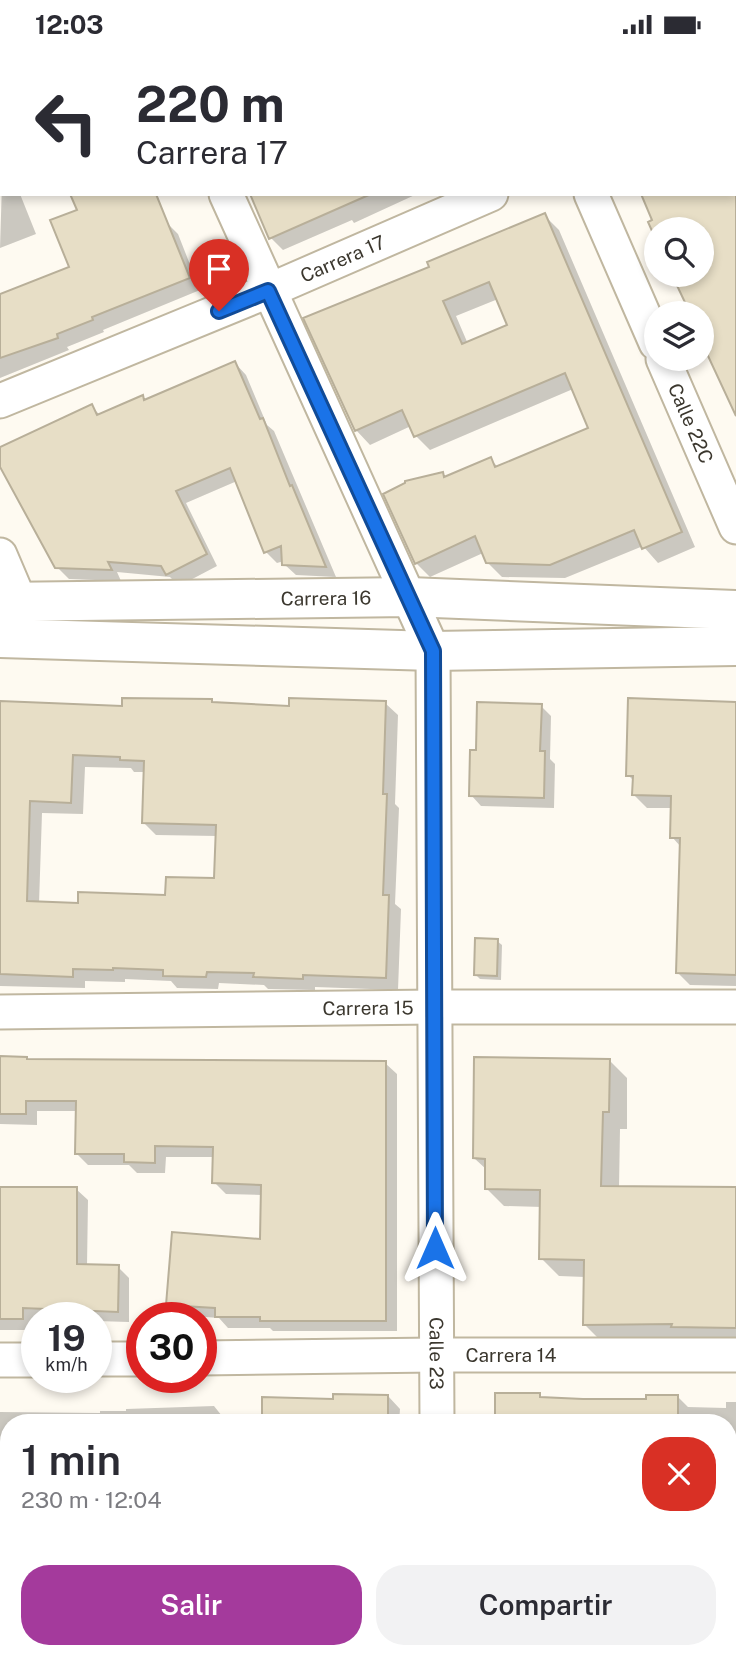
<!DOCTYPE html>
<html lang="es">
<head>
<meta charset="utf-8">
<style>
  :root { --surface:#fff; --page:#f2f2f3; --text:#2b2b33; --muted:#7c7c81; --accent:#a43a9c }
  body { margin:0; font-family:"Public Sans",sans-serif; background:var(--page); color:var(--text); height:100vh; display:flex; flex-direction:column; font-size:26px; white-space:nowrap }
  * { box-sizing:border-box; margin:0 }
  p { font-size:23px; color:var(--muted) }
  .icon { flex:none; width:38px; height:38px; fill:none; stroke:currentColor; stroke-width:2; stroke-linecap:round; stroke-linejoin:round }
  .map { position:relative; flex:1; overflow:hidden }
  .sheet { position:absolute; left:0px; top:1365px; width:737px; height:245px; display:flex; flex-direction:column; background:var(--surface); border-radius:28px 28px 0 0; box-shadow:0 4px 10px #0003 }
  .sheet>* { flex:none }
  .top-card { position:absolute; left:0px; top:0px; width:737px; height:147px; box-shadow:0 4px 10px #0003; background:#fff; color:var(--text); overflow:hidden }
  .buttons { position:absolute; left:644px; top:168px; display:grid; gap:14px }
  .buttons a { display:grid; place-items:center; width:70px; height:70px; border-radius:50%; background:var(--surface); box-shadow:0 4px 10px #0003; font-size:35px }
  .speed { position:absolute; left:21px; top:1253px; display:flex; gap:14px; font-size:35px; font-weight:700; text-align:center }
  .speed>* { display:grid; place-content:center; width:91px; height:91px; border-radius:50%; background:var(--surface); box-shadow:0 4px 10px #0003; line-height:1 }
  .speed small { font-size:18px; font-weight:400 }
  .speed .limit { border:10px solid #d22; background:#fff; color:#111 }
  .pin { position:absolute; display:grid; place-items:center; width:60px; height:60px; color:#fff; margin:-72px -30px; border-radius:50% 50% 50% 0; rotate:-45deg; box-shadow:0 0 7px #0007 }
  .pin .icon { rotate:45deg }
  .me { position:absolute; width:77px; margin:-38px; rotate:0deg; stroke-linejoin:round; filter:drop-shadow(0 0 5px #0008) }
  .turn { display:flex; align-items:center; gap:24px; height:147px; padding:0 21px; font-size:32px }
  .turn .icon { width:91px; height:91px; stroke-width:2.5 }
  .turn b { display:block; font-size:49px; line-height:60px }
  .round { display:grid; place-items:center; flex:none; width:74px; height:74px; border-radius:28px; background:var(--page) }
  .summary { display:flex; align-items:center; justify-content:space-between; height:119px; padding:0 21px }
  h1 { font-size:42px; font-weight:600; line-height:52px }
  .cta { display:flex; gap:14px; margin-top:auto; padding:14px 21px }
  .cta a { flex:1; height:80px; border-radius:28px; background:var(--accent); color:#fff; font-size:28px; font-weight:600; line-height:80px; text-align:center }
  .cta a+a { background:var(--page); color:var(--text) }
  .status { display:flex; justify-content:space-between; align-items:center; height:49px; padding:0 35px; background:var(--surface); direction:ltr }
  .status svg { height:19px; fill:currentColor }
  .map>svg:first-child { display:block }
</style>
</head>
<body>
<div class="status"><b>12:03</b><svg viewBox="0 0 49 12"><path d="M0 12V9h3v3zM5 12V6h3v6zM10 12V3h3v9zM15 12V0h3v12zM26 1h20v11H26zM47 4h2v5h-2z"/></svg></div>
<div class="map">
<svg width="736" height="1610" viewBox="0 0 736 1610">
  <rect width="100%" height="100%" fill="#fefaf1"/>
  <!-- shadow -->
  <path fill="#0003" fill-rule="evenodd" d="M16,0H91L92,2H12Z
    M190,0H277L278,2H191Z
    M368,0H480L481,2H369Z
    M566,0H732L729,2Z
    M2,6V75L0,76V7Z
    M736,110V362L702,283V264H693L675,226H702V180H656V186L650,174L735,145Z
    M2,134V145H20L36,185L0,199Z
    M252,145H417L354,174L352,171L283,201L271,189Z
    M544,166L559,181L695,498L658,514L643,497L565,529L502,528L487,513L483,504L430,528L416,514L442,425L446,429L490,410L499,419L590,380L573,340L430,401L416,387L411,377L370,396L356,381L432,219ZM498,250L509,277L468,295L456,267Z
    M166,173L178,185L200,241L103,281L104,283L67,298L69,301L0,329V247L72,219Z
    M235,314L246,326L267,376L274,382L336,528L296,526L284,515V512L277,514L266,503L237,432L186,454L217,517L179,537L170,528L117,523L121,532L69,530L57,518L0,414V400L91,357L100,366L142,348L146,352Z
    M211,652L214,655L291,658L385,654L398,666L395,755L399,759L395,855L401,860L398,941L315,938V941L268,940L264,936L219,934L218,940L177,939L171,932L125,930V933L85,932V939L0,937V654L123,659ZM85,718L131,719L134,723H145L144,774L156,786L217,787L215,831L167,848L80,856L39,855L42,764L83,765Z
    M736,654V937L690,936L677,923L681,798L672,788V759H647L634,746V732L628,726Z
    M541,657L551,667L550,710L555,715L554,759L481,757L471,746L478,702Z
    M497,892L502,896L501,931L480,930L475,925Z
    M0,1009L29,1012L385,1014L397,1025V1282H273L270,1279H228L219,1269L179,1266L168,1255L262,1192V1146L226,1145L214,1133V1108H166L165,1124H137L129,1116H88L77,1105L78,1062H37V1076L0,1075Z
    M609,1011L627,1029V1080H620L619,1139L736,1141V1296L602,1293L584,1275L585,1228L559,1227L541,1209L542,1158L504,1157L486,1139L487,1121L474,1109Z
    M0,1140H76L88,1151L87,1217L118,1218L129,1229V1273L96,1272V1269H34V1281H0Z
    M539,1346L543,1350L648,1352L678,1348L688,1358L726,1359V1353H736V1451H728V1374H496Z
    M388,1347L400,1360L399,1374H9V1466H0V1363L100,1364V1362H126V1360L214,1357L226,1372H264L334,1351Z
    M0,1527H9V1601H269V1610H0Z
    M334,1601H398V1610H334Z
    M495,1601H553V1610H494Z
    M588,1601H692V1610H587Z"/>
  <!-- building -->
  <path fill="#e7dec6" stroke="#b8af99" stroke-width="2" fill-rule="evenodd" d="M70,145H156L190,229L92,268L93,271L57,285L58,289L0,309V245L69,218L50,171L77,161Z
    M250,145H371L269,190Z
    M641,145H736V367L702,294V264H690L672,226H702V180H656V191L648,173L652,171Z
    M545,164L682,483L642,500L634,481L550,516L486,514L475,487L415,515L383,445L405,434V432L443,423L444,428L491,408L495,418L588,379L565,324L414,388L402,361L355,382L303,269L429,218L427,213ZM489,233L507,276L462,295L443,252Z
    M235,312L260,370L263,369L290,437L292,436L326,518L282,516L281,497L264,504L230,419L176,442L207,505L166,526L161,517L108,513L112,521L55,519L0,418V398L92,355L97,366L143,346L144,351Z
    M122,649L212,650V653L289,657V649L386,652L383,745H387L383,846H389L386,929L303,926V930L253,928L254,924L207,923L206,928L163,927V921L113,919V921L73,920V928L0,925V652L122,657ZM73,706L120,708V711L144,712L142,774L216,776L214,829L166,828L165,846L78,843V854L27,852L30,752L71,754Z
    M628,649L736,653V926L676,924L680,789H670L671,747L632,746L633,727H626Z
    M477,653L542,655L540,702H545L544,749L469,747L470,701H476Z
    M475,889L498,890L497,927L474,926Z
    M0,1007L27,1008V1010L386,1012V1272H260V1268H215V1259L166,1256L172,1183L260,1190L261,1136L212,1134L213,1098L155,1097V1114L124,1113V1105H75L76,1052H26V1065H0Z
    M474,1008L610,1010L609,1063H603L601,1137L736,1138V1279L671,1278L672,1275L583,1276L584,1211L539,1210L540,1141L485,1140V1110L473,1109Z
    M0,1138H77V1215L119,1216L118,1263L23,1259V1270H0Z
    M495,1344H540V1348L583,1350H646V1346H678V1374H495Z
    M333,1345L388,1346V1374H262V1348L333,1350Z"/>
  <g fill="none" stroke-linecap="round" stroke-linejoin="round">
    <defs>
      <g id="minor">
        <path d="M163,0L164,2"/>
        <path d="M525,0V2"/>
        <path d="M735,34L736,33"/>
        <path id="s1" d="M226,145L433,602L437,1374"/>
        <path d="M591,145L656,294"/>
        <path id="s2" d="M663,310L736,478"/>
        <path id="s3" d="M0,352L268,242L491,145"/>
        <path d="M0,506L20,553"/>
        <path id="s4" d="M0,963L435,958H736"/>
        <path id="s5" d="M201,1309L435,1306H736"/>
        <path d="M96,1310H142"/>
        <path d="M0,1311H37"/>
        <path d="M444,1601V1610"/>
      </g>
      <g id="tertiary">
        <path id="s6" d="M0,553L409,548L736,561"/>
        <path d="M0,589L433,602L736,597"/>
      </g>
    </defs>
    <!-- minor casing -->
    <use href="#minor" stroke="#c0b7a0" stroke-width="37"/>
    <!-- tertiary casing -->
    <use href="#tertiary" stroke="#c0b7a0" stroke-width="42"/>
    <!-- minor -->
    <use href="#minor" stroke="#fff" stroke-width="33"/>
    <!-- tertiary -->
    <use href="#tertiary" stroke="#fff" stroke-width="38"/>
  </g>
  <g fill="none" stroke-linecap="round" stroke-linejoin="round">
    <defs>
      <path id="route" d="M219,262L268,242L433,602L435,1199"/>
    </defs>
    <!-- route casing -->
    <use href="#route" stroke="#114b97" stroke-width="18"/>
    <!-- route -->
    <use href="#route" stroke="#1a73e8" stroke-width="12"/>
  </g>
  <g text-anchor="middle" dominant-baseline="central" stroke-width="5" stroke-linejoin="round" paint-order="stroke">
    <!-- street labels -->
    <g font-size="19" fill="#3b372e" stroke="#fefaf1">
      <text stroke="none"><textPath href="#s3" startOffset="371">Carrera 17</textPath></text>
      <text stroke="none"><textPath href="#s2" startOffset="70">Calle 22C</textPath></text>
      <text stroke="none"><textPath href="#s6" startOffset="326">Carrera 16</textPath></text>
      <text stroke="none"><textPath href="#s4" startOffset="368">Carrera 15</textPath></text>
      <text stroke="none"><textPath href="#s1" startOffset="1204">Calle 23</textPath></text>
      <text stroke="none"><textPath href="#s5" startOffset="310">Carrera 14</textPath></text>
    </g>
  </g>
</svg>
<div class="buttons">
<a><svg class="icon" aria-label="search" viewBox="0 0 24 24"><circle cx="10" cy="10" r="6"/><path d="M15 15l6 6"/></svg></a>
<a><svg class="icon" aria-label="layers" viewBox="0 0 24 24"><path d="M12 4l9 5-9 5-9-5zM3 14l9 5 9-5"/></svg></a>
</div>
<div class="speed"><div>19<small>km/h</small></div><div class="limit">30</div></div>
<div class="pin" style="left:219px;top:262px;background:#d93025"><svg class="icon" aria-label="arrive" viewBox="0 0 24 24"><path d="M6 21V4h12l-3 4 3 4H6"/></svg></div>
<svg class="me" style="left:435px;top:1199px" viewBox="-20 -20 40 40"><path d="M0-17L14 15 0 8-14 15z" fill="#1a73e8" stroke="#fff" stroke-width="4"/></svg>
<div class="top-card">
<div class="turn"><svg class="icon" aria-label="left" viewBox="0 0 24 24"><path d="M17 20v-9H6M10 6l-5 5 5 5"/></svg><div><b>220 m</b>Carrera 17</div></div>
</div>
<section class="sheet">
<div class="summary"><div><h1>1 min</h1><p>230 m · 12:04</p></div><a class="round" style="background:#d93025;color:#fff"><svg class="icon" aria-label="close" viewBox="0 0 24 24"><path d="M6 6l12 12M18 6L6 18"/></svg></a></div>
<div class="cta"><a>Salir</a><a>Compartir</a></div>
</section>
</div>
</body>
</html>
